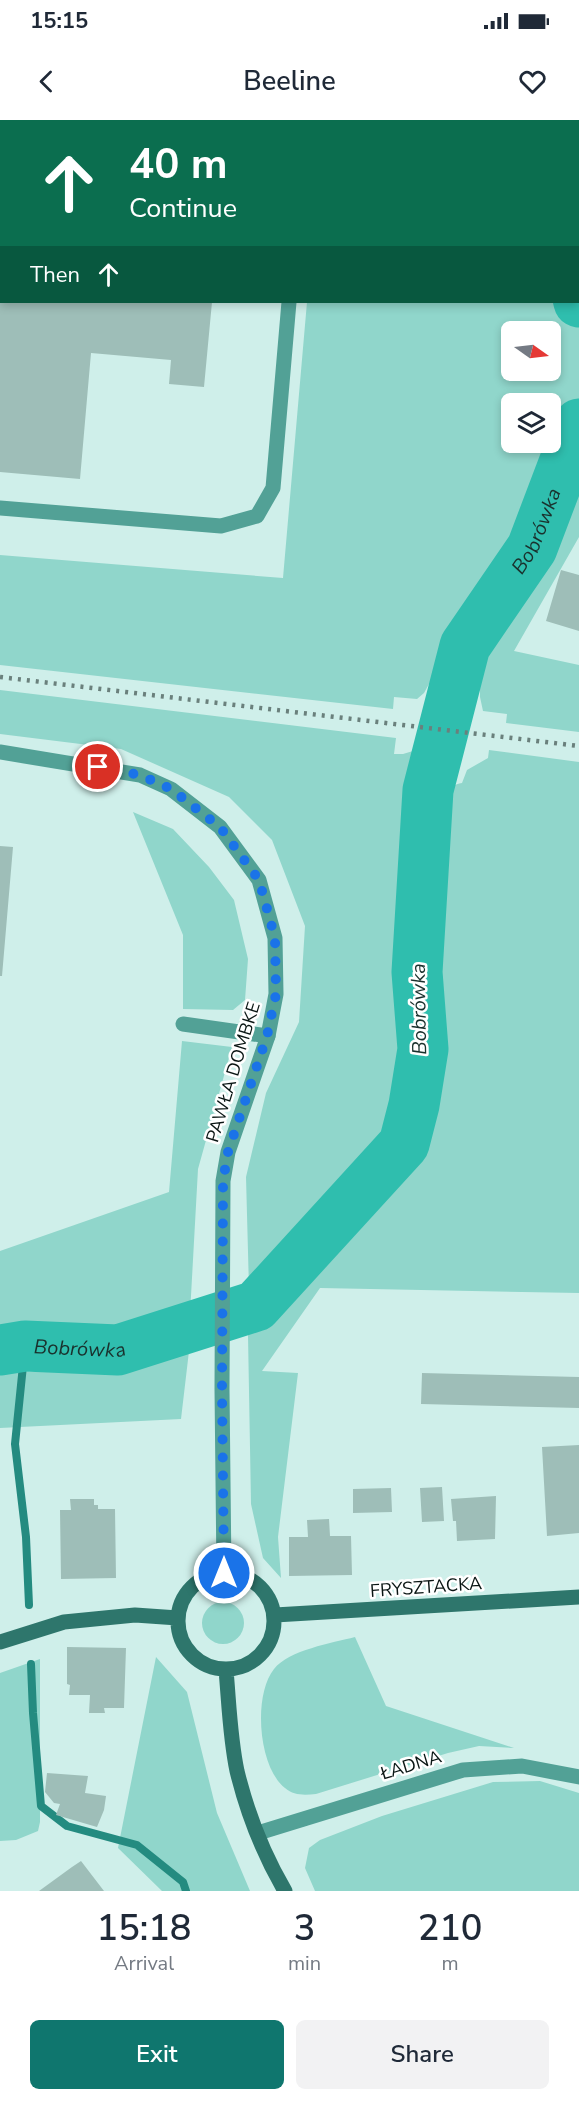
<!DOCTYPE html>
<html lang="en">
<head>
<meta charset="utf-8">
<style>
  :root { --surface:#fff; --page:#f2f2f3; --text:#1f2937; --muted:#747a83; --accent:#0f766e }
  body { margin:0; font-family:"Nunito Sans",sans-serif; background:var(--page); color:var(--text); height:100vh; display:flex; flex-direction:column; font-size:22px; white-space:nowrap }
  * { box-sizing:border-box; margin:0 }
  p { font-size:20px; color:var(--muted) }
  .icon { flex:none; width:33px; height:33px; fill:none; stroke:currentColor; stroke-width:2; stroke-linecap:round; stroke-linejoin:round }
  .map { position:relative; height:1771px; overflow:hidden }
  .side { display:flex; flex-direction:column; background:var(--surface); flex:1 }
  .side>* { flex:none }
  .banner { position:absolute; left:0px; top:0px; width:579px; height:183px; box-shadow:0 3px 9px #0003; background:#0b6e4f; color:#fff; overflow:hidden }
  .needle { width:39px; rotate:104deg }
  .fabs { position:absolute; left:501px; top:201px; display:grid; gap:12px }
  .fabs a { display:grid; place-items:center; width:60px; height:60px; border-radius:9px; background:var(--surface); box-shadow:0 3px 9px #0003; font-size:30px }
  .pin { position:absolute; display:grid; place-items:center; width:51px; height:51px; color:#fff; margin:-26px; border:3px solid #fff; border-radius:50%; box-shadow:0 2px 6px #0007 }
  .me { position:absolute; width:66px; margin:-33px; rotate:0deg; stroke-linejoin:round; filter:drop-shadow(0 0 4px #0008) }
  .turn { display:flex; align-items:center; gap:21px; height:126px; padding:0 30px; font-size:27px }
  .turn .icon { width:78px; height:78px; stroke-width:2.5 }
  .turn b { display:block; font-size:42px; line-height:51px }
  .then { display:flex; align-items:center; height:57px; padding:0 30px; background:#0003; gap:12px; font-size:22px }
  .eta { display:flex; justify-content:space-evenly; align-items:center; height:102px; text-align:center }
  .eta b { font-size:36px; font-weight:600; line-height:42px }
  .primary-button { display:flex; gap:12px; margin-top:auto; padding:12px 30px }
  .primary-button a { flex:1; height:69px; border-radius:9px; background:var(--accent); color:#fff; font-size:24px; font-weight:600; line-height:69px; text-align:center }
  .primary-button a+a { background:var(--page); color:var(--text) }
  .status { display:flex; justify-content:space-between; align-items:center; height:42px; padding:0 30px; background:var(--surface); direction:ltr }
  .status svg { height:16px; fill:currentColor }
  header { display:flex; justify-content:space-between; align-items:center; height:78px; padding:0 30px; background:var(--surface); font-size:27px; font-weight:600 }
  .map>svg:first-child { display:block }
</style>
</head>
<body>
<div class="status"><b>15:15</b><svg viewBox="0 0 49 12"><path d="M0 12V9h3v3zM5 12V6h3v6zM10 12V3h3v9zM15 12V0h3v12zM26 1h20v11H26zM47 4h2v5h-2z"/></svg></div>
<header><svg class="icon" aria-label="back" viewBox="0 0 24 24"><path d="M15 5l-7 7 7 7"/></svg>Beeline<svg class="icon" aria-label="heart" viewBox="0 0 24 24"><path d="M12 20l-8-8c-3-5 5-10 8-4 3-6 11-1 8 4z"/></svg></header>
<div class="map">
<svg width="579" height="1771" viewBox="0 0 579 1771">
  <rect width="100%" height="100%" fill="#cfefea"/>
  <!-- green -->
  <path fill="#90d6cb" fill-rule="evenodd" d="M322,0H579V417L514,531L579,545V612L506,603L507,594L483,591L480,577V552L439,546L424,573L417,579L394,577L393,589L0,545V435L283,458L307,182H578V2ZM512,212H550V250H512ZM512,284H550V322H512Z
    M0,570L396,618L394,634H403L413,631L401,711L402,861L394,995L347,1063L249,1169L246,1057L266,973L299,902L305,806L272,720L229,677L121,629L0,614Z
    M489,630L579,642V1173L320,1168L262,1251L298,1253L278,1417L281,1458L263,1438L251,1384L248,1215L416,1036L436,967L429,855L438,687C444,674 447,666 462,663L467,650L488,638Z
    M133,692L173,709L209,747L234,780L248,839L245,880L233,890L183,889V815Z
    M182,921L232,927L198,1049L190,1194L108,1211L0,1217V1131L169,1072Z
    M189,1231L181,1299L0,1308V1252L104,1251Z
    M202 1503a21 21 0 1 1 42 0a21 21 0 1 1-42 0Z
    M355,1517L386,1586L514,1628L479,1626L448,1633L316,1674C305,1675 294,1676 285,1668C258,1647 253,1575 274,1549C289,1530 332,1523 355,1517Z
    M156,1537L187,1572L217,1693L250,1771H162L118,1728Z
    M40,1539V1702L38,1711L16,1720L0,1721V1553Z
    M540,1661L579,1673V1771H315L305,1748L309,1728L320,1720L382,1696L493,1662Z"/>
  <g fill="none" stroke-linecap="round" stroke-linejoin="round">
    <!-- stream -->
    <path stroke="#248b80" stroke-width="8" d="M25,1226L15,1324L26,1417L29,1485
      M31,1544L33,1593L41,1686L67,1706L137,1725L183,1762L186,1771"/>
    <!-- river -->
    <g stroke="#2fbeae" stroke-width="51">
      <path d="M553,2V0"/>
      <path d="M578,178L579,182"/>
      <path id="s1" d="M0,1230L25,1226L118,1230L256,1186L404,1024L414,985L423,929L417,852L428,670L465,526L532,428L579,304"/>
    </g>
  </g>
  <!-- building -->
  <path fill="#9ebeb8" d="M0,182H212L204,267L169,264L171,240L91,233L80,359L0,352Z
    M561,450L579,455V511L546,501Z
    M0,726L13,727L2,856H0Z
    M422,1253L579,1257V1288L421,1284Z
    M579,1325V1413L547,1416L542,1327Z
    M442,1367L444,1401L422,1402L420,1368Z
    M391,1368L392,1392L353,1393V1369Z
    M496,1376L495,1419L457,1421L456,1401H453L451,1379Z
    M70,1379H94V1385H98V1389H115L116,1458L61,1459L60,1390H71Z
    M329,1399L330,1416H351L352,1455L289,1456V1417H308L307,1400Z
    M67,1527L126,1528L124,1588H104L105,1593H89L90,1575H69L70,1565L67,1564Z
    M47,1653L88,1656L85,1673L106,1676L104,1690L97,1707L56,1695L60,1684L54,1683L45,1672Z
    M81,1741L104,1771H39L72,1747Z"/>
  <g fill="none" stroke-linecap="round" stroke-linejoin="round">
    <!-- lane -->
    <path stroke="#52a196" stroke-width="15" d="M304,2V0
      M0,388L221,406L257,396L273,368L289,182
      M183,904L268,916"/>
    <!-- street -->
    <path stroke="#52a196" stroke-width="15" d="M0,632L140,655L171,669L220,707L259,760L275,818L276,874L268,916L228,1032L223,1061L222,1269L224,1453
      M258,1713L463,1650L522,1646L579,1657"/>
    <!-- secondary -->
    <path stroke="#2e766c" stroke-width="15" d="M178 1501a48 48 0 1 1 96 0a48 48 0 1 1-96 0Z
      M275,1495L579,1477
      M0,1522L64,1502L135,1495L178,1498
      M226,1550C229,1583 230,1618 237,1651C247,1692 264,1735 285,1771"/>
    <!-- rail -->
    <path stroke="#6a807c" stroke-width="4.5" stroke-dasharray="3 6" stroke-linecap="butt" d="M0,557L579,626"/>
  </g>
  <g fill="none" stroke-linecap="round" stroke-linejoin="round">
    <!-- route -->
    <path stroke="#1a73e8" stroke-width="10" stroke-dasharray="0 18" d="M98,647L140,655L171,669L220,707L259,760L275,818L276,874L267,916L228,1032L223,1061L222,1269L224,1453"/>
  </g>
  <g text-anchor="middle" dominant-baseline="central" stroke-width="5" stroke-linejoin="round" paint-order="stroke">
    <!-- street labels -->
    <g font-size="18" fill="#091513" stroke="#fff">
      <text transform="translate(233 952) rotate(-73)">PAWŁA DOMBKE</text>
      <text transform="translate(426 1467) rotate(-4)">FRYSZTACKA</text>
      <text transform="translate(411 1645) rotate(-17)">ŁADNA</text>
    </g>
    <!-- water labels -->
    <g font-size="20" font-style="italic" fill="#1a312d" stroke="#fff">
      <text stroke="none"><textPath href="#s1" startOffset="1124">Bobrówka</textPath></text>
      <text transform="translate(419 889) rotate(-91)">Bobrówka</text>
      <text stroke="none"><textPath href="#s1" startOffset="80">Bobrówka</textPath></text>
    </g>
  </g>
</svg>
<div class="fabs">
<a><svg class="needle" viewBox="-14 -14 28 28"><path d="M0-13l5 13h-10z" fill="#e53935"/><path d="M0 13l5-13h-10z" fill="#747a83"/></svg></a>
<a><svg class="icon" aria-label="layers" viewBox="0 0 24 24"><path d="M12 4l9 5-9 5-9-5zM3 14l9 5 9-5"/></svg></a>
</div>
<div class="pin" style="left:98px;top:647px;background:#d93025"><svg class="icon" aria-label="arrive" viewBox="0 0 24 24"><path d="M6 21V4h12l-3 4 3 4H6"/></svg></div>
<svg class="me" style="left:224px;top:1453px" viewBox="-20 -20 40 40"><circle r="17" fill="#1a73e8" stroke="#fff" stroke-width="3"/><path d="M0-11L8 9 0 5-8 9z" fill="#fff"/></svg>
<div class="banner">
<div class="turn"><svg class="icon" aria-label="ahead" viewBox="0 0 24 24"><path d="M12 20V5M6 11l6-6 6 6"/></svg><div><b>40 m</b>Continue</div></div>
<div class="then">Then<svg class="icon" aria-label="ahead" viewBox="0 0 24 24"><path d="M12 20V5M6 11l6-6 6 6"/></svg></div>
</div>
</div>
<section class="side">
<div class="eta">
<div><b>15:18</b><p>Arrival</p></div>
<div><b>3</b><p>min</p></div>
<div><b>210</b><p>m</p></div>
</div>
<div class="primary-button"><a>Exit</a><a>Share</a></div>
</section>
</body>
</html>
